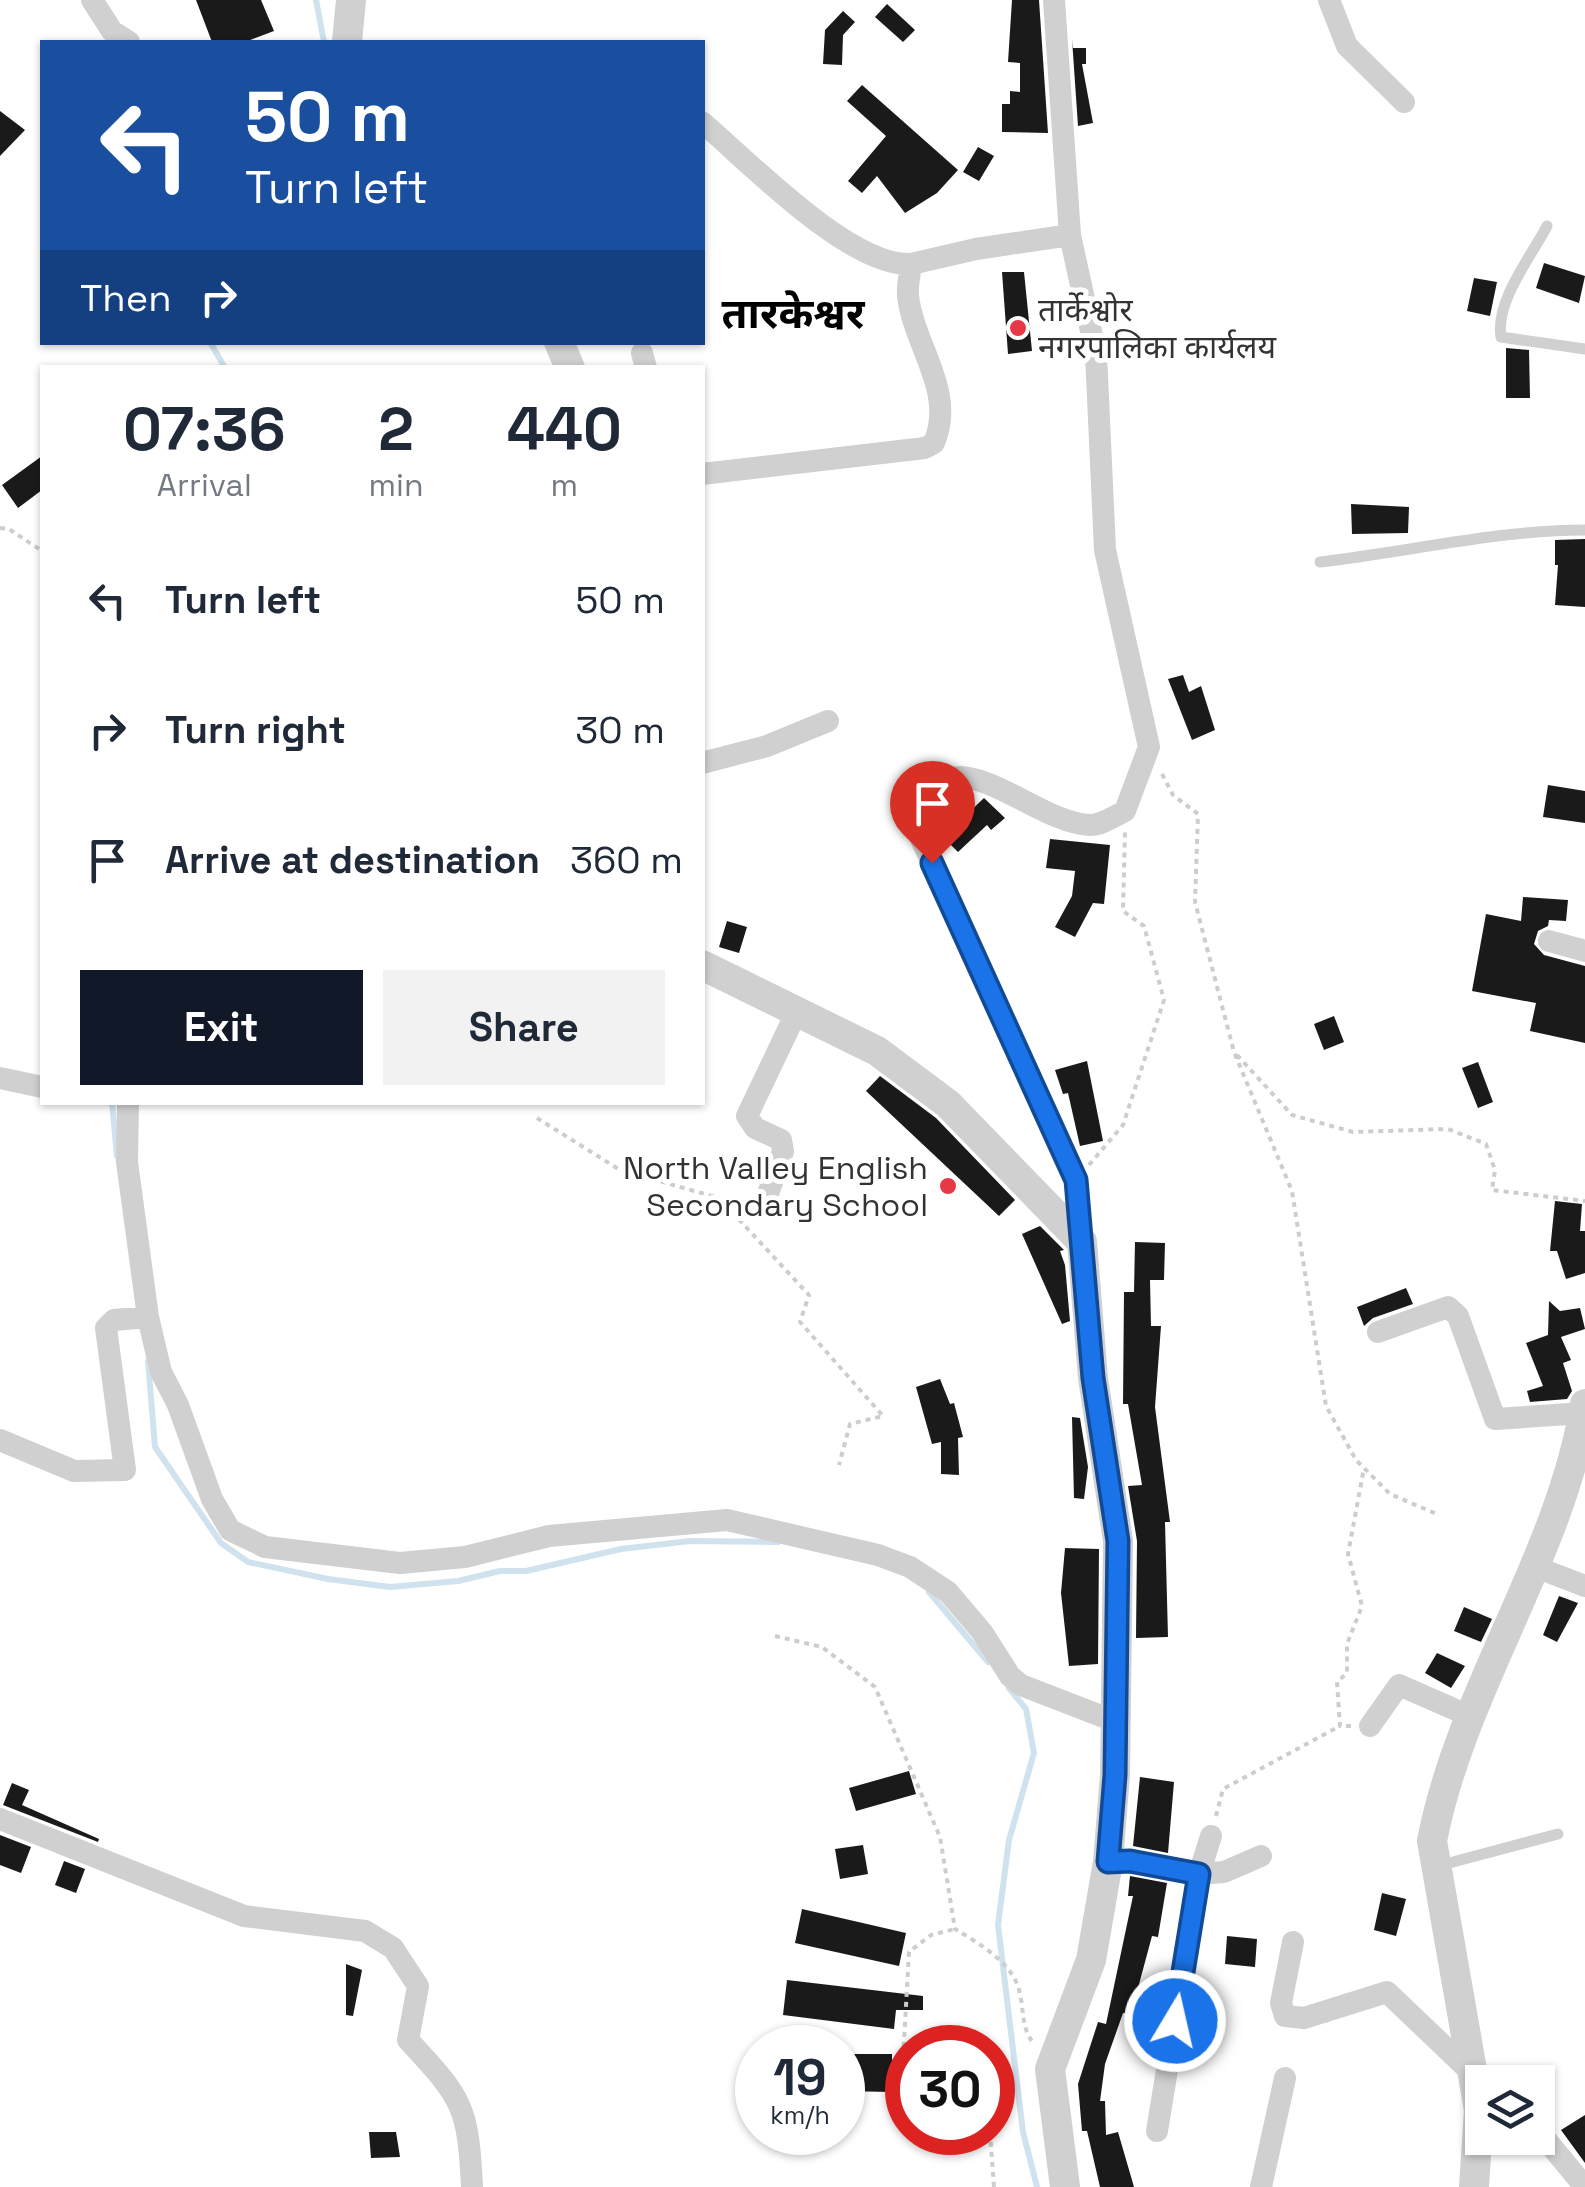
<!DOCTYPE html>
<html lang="en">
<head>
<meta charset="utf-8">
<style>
  :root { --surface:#fff; --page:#f2f2f3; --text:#1f2937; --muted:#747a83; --accent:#111827 }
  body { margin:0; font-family:"Space Grotesk","Noto Sans Devanagari",sans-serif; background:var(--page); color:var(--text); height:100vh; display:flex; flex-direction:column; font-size:38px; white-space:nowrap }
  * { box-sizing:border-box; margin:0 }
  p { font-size:32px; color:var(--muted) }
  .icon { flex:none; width:55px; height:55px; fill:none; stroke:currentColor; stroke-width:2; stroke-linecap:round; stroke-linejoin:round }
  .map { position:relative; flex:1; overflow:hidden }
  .sheet { position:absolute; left:40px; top:365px; width:665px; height:740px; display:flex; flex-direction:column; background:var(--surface); border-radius:0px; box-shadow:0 2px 8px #0004 }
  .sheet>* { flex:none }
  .hud { position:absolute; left:40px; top:40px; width:665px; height:305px; border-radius:0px; box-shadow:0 2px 8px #0004; background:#1a4fa0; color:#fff; overflow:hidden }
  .controls { position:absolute; left:1465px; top:2065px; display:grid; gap:20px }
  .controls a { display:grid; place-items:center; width:90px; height:90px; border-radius:0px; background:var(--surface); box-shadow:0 2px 8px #0004; font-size:50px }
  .speed { position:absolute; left:735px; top:2025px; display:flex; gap:20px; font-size:50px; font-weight:700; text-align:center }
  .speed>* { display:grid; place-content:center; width:130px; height:130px; border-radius:50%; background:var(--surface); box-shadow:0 2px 8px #0004; line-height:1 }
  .speed small { font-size:25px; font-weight:400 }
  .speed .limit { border:15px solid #d22; background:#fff; color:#111 }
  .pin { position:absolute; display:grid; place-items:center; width:85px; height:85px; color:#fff; margin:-102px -42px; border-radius:50% 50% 50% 0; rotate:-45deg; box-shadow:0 0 10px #0007 }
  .pin .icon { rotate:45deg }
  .me { position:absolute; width:110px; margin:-55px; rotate:9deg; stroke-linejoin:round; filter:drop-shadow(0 0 8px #0008) }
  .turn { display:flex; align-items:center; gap:35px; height:210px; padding:0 40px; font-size:45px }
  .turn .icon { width:130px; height:130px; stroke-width:2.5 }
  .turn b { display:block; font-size:70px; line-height:85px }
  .then { display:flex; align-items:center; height:95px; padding:0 40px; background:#0003; gap:20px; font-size:38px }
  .eta { display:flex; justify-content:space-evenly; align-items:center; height:170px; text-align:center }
  .eta b { font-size:60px; font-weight:700; line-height:70px }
  .button { display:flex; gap:20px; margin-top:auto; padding:20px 40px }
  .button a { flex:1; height:115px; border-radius:0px; background:var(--accent); color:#fff; font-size:40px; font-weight:700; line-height:115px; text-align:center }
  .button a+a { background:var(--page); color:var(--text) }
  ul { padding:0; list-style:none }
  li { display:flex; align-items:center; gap:30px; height:130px; padding:0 40px }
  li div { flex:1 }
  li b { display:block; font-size:38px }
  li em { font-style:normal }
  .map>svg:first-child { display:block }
</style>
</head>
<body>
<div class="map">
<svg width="1585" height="2187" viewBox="0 0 1585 2187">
  <rect width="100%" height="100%" fill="#fff"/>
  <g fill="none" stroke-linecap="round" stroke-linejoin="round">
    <!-- stream -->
    <path stroke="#cfe2ee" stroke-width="6" d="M316,0L324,42
      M210,342L225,368
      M112,1102L117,1156
      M148,1361L155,1447L221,1543L248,1562L328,1579L390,1587L458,1581L500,1571H526L621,1549L690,1541L778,1542
      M929,1592L988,1662
      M1009,1688L1026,1709L1034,1753L1009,1840L998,1925L1023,2132L1037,2187"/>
  </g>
  <!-- building -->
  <path fill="#1a1a1a" d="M196,0H261L274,31L245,42H212Z
    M1012,0H1039L1048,133L1002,132V104H1010V91L1020,92V63L1008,62Z
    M887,4L915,30L903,42L875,17Z
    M843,11L855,22L843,35L842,65L823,64L825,30Z
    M1072,39L1073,48H1086V64H1082L1093,123L1078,126Z
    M862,85L958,170L937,193L905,213L877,176L862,193L848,181L886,136L847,101Z
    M0,111L25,130L0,156Z
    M978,147L994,156L979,181L963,172Z
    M1544,263L1585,276L1579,303L1536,288Z
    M1002,272H1024L1032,351L1008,354Z
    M1474,278L1497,282L1490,316L1467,311Z
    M1506,348L1529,350L1530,398H1506Z
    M42,456V490L18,508L2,485Z
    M1351,504L1409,507L1408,533L1352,534Z
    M1585,539V607L1555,605L1558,565H1555V540Z
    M1183,675L1189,692L1201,686L1215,730L1192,740L1168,679Z
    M1548,785L1585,791V823L1543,817Z
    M984,798L1005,818L991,830L987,825L958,852L943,837Z
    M1050,839L1110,845L1104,904L1093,903L1075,937L1055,927L1072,896L1075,871L1046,868Z
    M1523,897L1568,900L1566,921L1549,920L1548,926L1538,931L1534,944L1544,955L1585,966V1043L1530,1031L1536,1003L1472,991L1486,914L1521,921Z
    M727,921L747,927L739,953L719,947Z
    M1334,1016L1344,1042L1324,1050L1314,1024Z
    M1087,1061L1103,1141L1080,1146L1068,1093L1063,1094L1055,1070Z
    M1478,1062L1493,1102L1478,1108L1462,1068Z
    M880,1076L936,1118L1015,1200L999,1216L866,1091Z
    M1555,1201L1582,1204L1580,1231H1585V1273L1566,1279L1557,1251H1550Z
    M1040,1226L1064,1250L1060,1251L1065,1265L1070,1321L1062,1324L1022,1234Z
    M1135,1242L1165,1243L1164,1280H1150L1151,1326H1161L1155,1407L1170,1522H1165L1168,1637L1136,1638L1137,1541L1128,1486L1142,1485L1128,1404H1123L1124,1292H1134Z
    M1406,1288L1413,1304L1373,1318L1364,1326L1357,1307Z
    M1549,1301L1560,1311L1580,1308L1585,1329L1561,1337L1571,1360L1563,1363L1572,1391L1567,1399L1530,1402L1527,1391L1543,1386L1526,1343L1548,1335Z
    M940,1379L950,1404L954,1403L963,1437L958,1438L959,1475L941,1474V1442L932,1444L916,1387Z
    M1072,1417L1080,1418L1088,1467L1084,1499L1074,1498Z
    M1065,1548L1099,1549L1098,1664L1069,1666L1061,1593Z
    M1559,1596L1578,1603L1557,1642L1543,1635Z
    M1464,1607L1492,1619L1481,1642L1454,1631Z
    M1437,1653L1465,1666L1451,1688L1425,1673Z
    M909,1771L916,1794L856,1811L849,1788Z
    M1140,1777L1174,1782L1168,1853L1133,1846Z
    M12,1783L29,1790L22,1805L99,1839L98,1842L3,1805Z
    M0,1835L31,1847L21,1873L0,1865Z
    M863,1845L868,1874L840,1879L835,1849Z
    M64,1861L85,1869L76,1893L55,1885Z
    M1130,1876L1167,1883L1158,1937L1152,1936L1131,2014L1123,2013L1105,2064L1100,2101H1105L1106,2135L1118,2132L1134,2187H1100L1087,2131H1082L1078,2084L1098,2022L1106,2024L1133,1896H1128Z
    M1382,1893L1406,1899L1396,1936L1374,1930Z
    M802,1909L906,1933L899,1966L795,1943Z
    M1227,1936L1257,1939L1255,1967L1225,1964Z
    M346,1964L362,1970L353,2016L346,2015Z
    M787,1980L923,1996V2010H896L894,2029L783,2015Z
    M842,2054H892V2092L842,2091Z
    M1585,2115V2163L1561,2130Z
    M369,2132H396L400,2157L371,2158Z"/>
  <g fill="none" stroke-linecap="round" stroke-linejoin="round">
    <!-- path -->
    <path stroke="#cdcdcd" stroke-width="4" stroke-dasharray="5 5" stroke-linecap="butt" d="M0,528L9,529L42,551
      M1162,774L1173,795L1198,814L1195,902L1234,1052L1292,1191L1326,1406L1356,1460L1390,1494L1439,1515
      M1237,1055L1292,1115L1353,1132L1448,1129L1486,1144L1495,1170L1492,1190L1585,1201
      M537,1118L620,1170L719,1198L809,1295L800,1322L883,1416L850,1424L839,1465
      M1089,1165L1123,1125L1164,1000L1144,926L1123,911L1125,832
      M775,1636L822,1647L875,1687L940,1837L955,1929C978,1943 1012,1962 1019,1990C1025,2012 1020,2026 1034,2044
      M1351,1726H1340L1337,1682L1347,1673V1644L1362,1606L1348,1554L1364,1468
      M1216,1816L1223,1789L1340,1726
      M908,2065L903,2059L909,1952L931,1935L955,1929
      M990,2132L994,2187"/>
    <!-- service -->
    <path stroke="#d0d0d0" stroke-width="11" d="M1547,226C1531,257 1495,301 1501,337L1585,349
      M1320,562C1408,552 1497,530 1585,530
      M1438,1866L1558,1834"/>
    <!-- minor -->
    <path stroke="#d0d0d0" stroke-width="22" d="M92,0L112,31L129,42
      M1054,0L1070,235L1096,354L1105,550L1149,747L1125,811C1115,816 1101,825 1090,825C1028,823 938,715 917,830L1076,1179L1082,1242
      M1329,0L1347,46L1404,102
      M702,122C750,163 850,267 911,264
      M642,353L646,368
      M702,474L925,448L934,443C956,391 914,347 908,296C907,286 910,274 911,264L976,249L1070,235
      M702,763L767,746L828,721
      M1549,941L1585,951
      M0,1078L42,1087
      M128,1102L127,1162L148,1317L161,1372L178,1405L212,1499L230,1530L265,1547L400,1563L465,1557L549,1536L727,1520L878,1555L910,1567L948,1592L982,1632L1010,1676L1021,1685L1114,1721
      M763,1208L783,1151L781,1140L755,1128L747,1116L797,1011
      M1378,1332L1448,1307L1458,1316L1495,1419L1584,1413
      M0,1440L74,1471L125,1470L106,1328L114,1320L148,1317
      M1533,1566L1585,1586
      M1370,1726L1399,1685L1472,1717
      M0,1819L244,1916L365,1931L393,1948L418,1986L408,2040C463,2099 468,2106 472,2187
      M1211,1836L1199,1874L1224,1872L1261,1856
      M1108,1862L1130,1861L1199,1874L1157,2131
      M1293,1942L1281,2003L1285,2016L1304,2018L1387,1992L1473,2074
      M1538,2130L1585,2187
      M1261,2187L1285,2078"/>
    <!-- tertiary -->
    <path stroke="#d0d0d0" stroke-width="30" d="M347,42L351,0
      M559,342L570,368
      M702,965L877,1051L948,1104L1082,1242L1093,1378L1118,1541L1115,1775L1108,1862L1091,1960L1050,2069L1065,2187
      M1474,2187L1479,2110L1432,1841C1461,1690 1561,1555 1585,1404"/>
  </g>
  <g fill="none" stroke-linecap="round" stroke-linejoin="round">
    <defs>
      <path id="route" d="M932,863L1076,1180L1093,1378L1118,1541L1115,1775L1108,1862L1130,1861L1199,1874L1175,2021"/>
    </defs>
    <!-- route casing -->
    <use href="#route" stroke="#114b97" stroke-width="25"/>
    <!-- route -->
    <use href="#route" stroke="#1a73e8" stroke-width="18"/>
  </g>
  <!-- markers -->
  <g fill="#e63946" stroke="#fff" stroke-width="4">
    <circle cx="1018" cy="328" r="10"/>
    <circle cx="948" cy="1186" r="10"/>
  </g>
  <g text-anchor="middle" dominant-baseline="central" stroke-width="10" stroke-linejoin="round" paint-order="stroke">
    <!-- poi labels -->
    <g font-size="32" fill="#333" stroke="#fff" text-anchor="start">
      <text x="1038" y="310">तार्केश्वोर<tspan x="1038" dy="37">नगरपालिका कार्यलय</tspan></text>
      <text x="928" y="1168" text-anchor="end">North Valley English<tspan x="928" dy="37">Secondary School</tspan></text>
    </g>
    <!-- district labels -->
    <g font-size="42" font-weight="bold" fill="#000" stroke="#fff">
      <text x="793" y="313">तारकेश्वर</text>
    </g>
  </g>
</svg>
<div class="controls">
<a><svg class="icon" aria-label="layers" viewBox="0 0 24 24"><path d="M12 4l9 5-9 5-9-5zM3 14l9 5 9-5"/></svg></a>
</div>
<div class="speed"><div>19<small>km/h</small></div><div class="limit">30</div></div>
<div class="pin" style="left:932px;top:863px;background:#d93025"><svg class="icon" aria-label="arrive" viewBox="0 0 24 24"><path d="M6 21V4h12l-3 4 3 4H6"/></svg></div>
<svg class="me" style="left:1175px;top:2021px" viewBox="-20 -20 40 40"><circle r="17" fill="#1a73e8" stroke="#fff" stroke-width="3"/><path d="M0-11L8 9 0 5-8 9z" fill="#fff"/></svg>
<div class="hud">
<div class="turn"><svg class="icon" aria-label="left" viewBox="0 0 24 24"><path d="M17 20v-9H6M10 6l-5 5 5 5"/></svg><div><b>50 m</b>Turn left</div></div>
<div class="then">Then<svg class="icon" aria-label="right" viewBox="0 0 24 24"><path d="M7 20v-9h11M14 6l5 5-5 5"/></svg></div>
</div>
<section class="sheet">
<div class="eta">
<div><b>07:36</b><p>Arrival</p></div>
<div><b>2</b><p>min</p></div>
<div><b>440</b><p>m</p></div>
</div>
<ul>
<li><svg class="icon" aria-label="left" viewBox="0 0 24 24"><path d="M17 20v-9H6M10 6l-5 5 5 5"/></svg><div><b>Turn left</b></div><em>50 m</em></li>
<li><svg class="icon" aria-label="right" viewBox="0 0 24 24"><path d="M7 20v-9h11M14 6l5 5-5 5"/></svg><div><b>Turn right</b></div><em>30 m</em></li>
<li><svg class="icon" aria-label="arrive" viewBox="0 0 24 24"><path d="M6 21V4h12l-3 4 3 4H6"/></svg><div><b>Arrive at destination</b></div><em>360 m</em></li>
</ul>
<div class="button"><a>Exit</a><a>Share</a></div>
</section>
</div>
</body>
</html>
